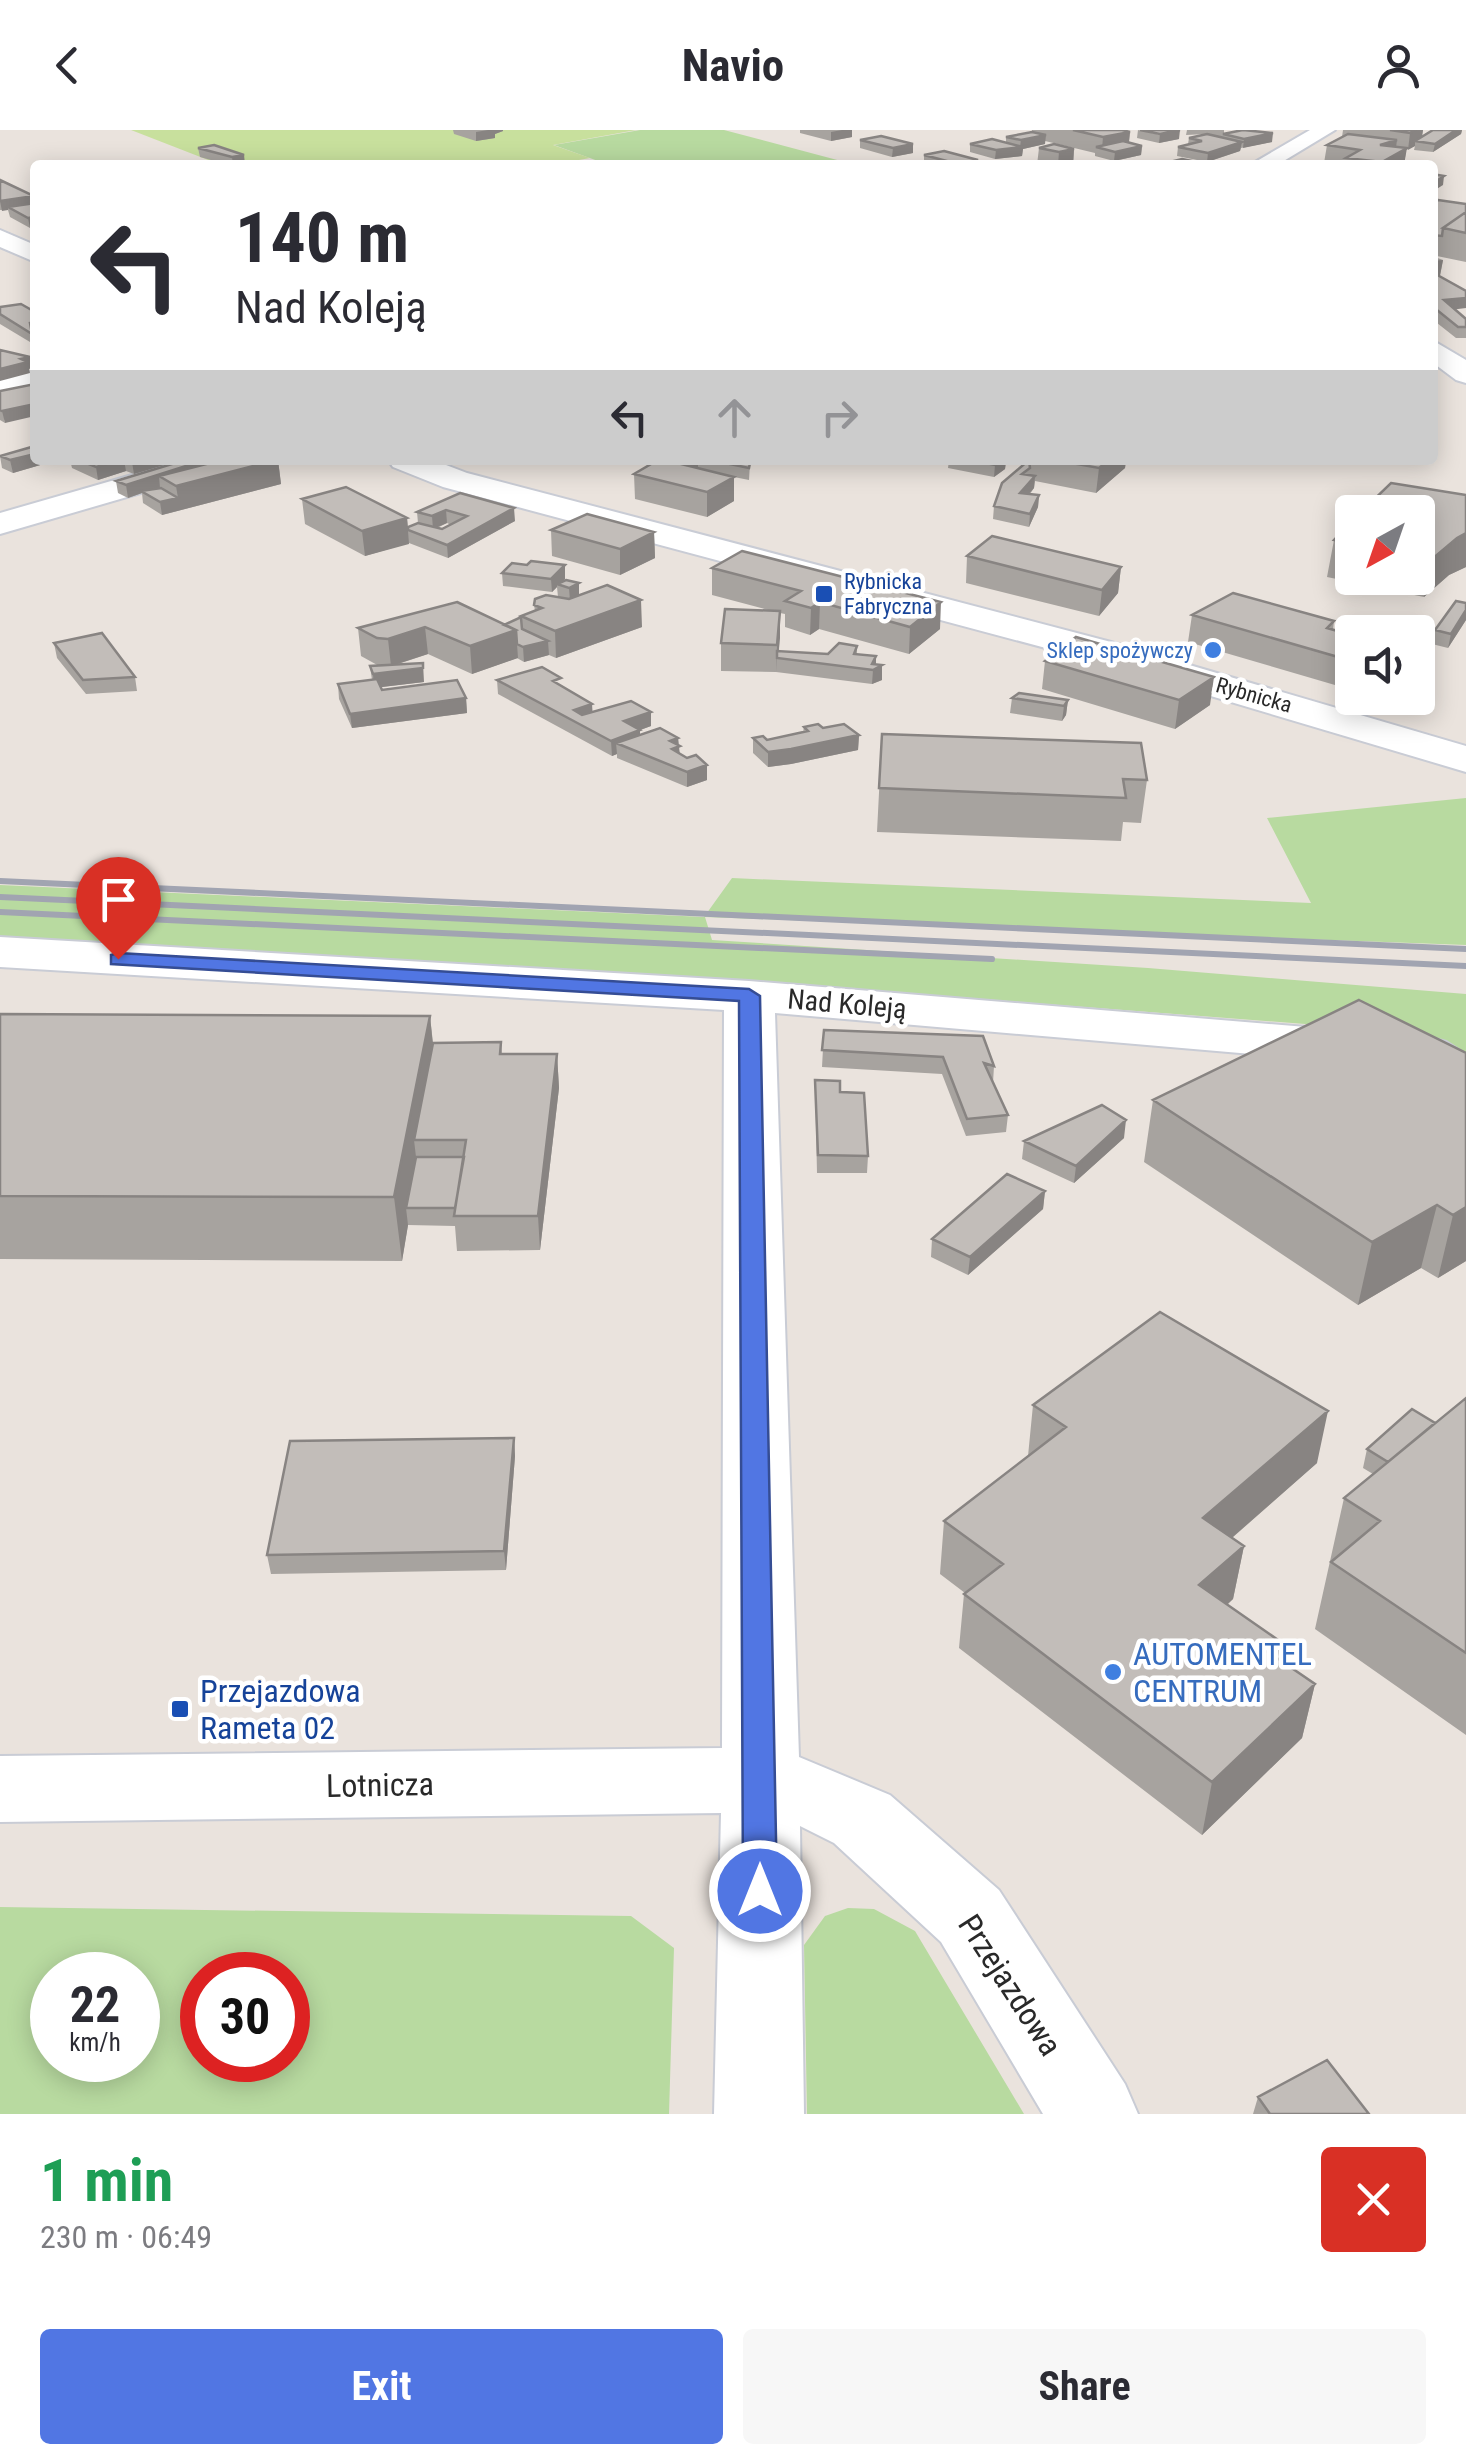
<!DOCTYPE html>
<html lang="en">
<head>
<meta charset="utf-8">
<style>
  :root { --surface:#fff; --page:#f7f7f7; --text:#2b2b33; --muted:#7c7c81; --accent:#5176e3 }
  body { margin:0; font-family:"Roboto Condensed",sans-serif; background:var(--page); color:var(--text); height:100vh; display:flex; flex-direction:column; font-size:38px; white-space:nowrap }
  * { box-sizing:border-box; margin:0 }
  p { font-size:32px; color:var(--muted) }
  .icon { flex:none; width:55px; height:55px; fill:none; stroke:currentColor; stroke-width:2; stroke-linecap:round; stroke-linejoin:round }
  .map { position:relative; height:1984px; overflow:hidden }
  .side { display:flex; flex-direction:column; background:var(--surface); flex:1 }
  .side>* { flex:none }
  .hud { position:absolute; left:30px; top:30px; width:1408px; height:305px; border-radius:10px; box-shadow:0 5px 25px #0003; background:#fff; color:var(--text); overflow:hidden }
  .needle { width:65px; rotate:220deg }
  .fabs { position:absolute; left:1335px; top:365px; display:grid; gap:20px }
  .fabs a { display:grid; place-items:center; width:100px; height:100px; border-radius:10px; background:var(--surface); box-shadow:0 5px 25px #0003; font-size:50px }
  .speed { position:absolute; left:30px; top:1822px; display:flex; gap:20px; font-size:50px; font-weight:700; text-align:center }
  .speed>* { display:grid; place-content:center; width:130px; height:130px; border-radius:50%; background:var(--surface); box-shadow:0 5px 25px #0003; line-height:1 }
  .speed small { font-size:25px; font-weight:400 }
  .speed .limit { border:15px solid #d22; background:#fff; color:#111 }
  .pin { position:absolute; display:grid; place-items:center; width:85px; height:85px; color:#fff; margin:-102px -42px; border-radius:50% 50% 50% 0; rotate:-45deg; box-shadow:0 0 10px #0007 }
  .pin .icon { rotate:45deg }
  .me { position:absolute; width:110px; margin:-55px; rotate:0deg; stroke-linejoin:round; filter:drop-shadow(0 0 8px #0008) }
  .turn { display:flex; align-items:center; gap:35px; height:210px; padding:0 40px; font-size:45px }
  .turn .icon { width:130px; height:130px; stroke-width:2.5 }
  .turn b { display:block; font-size:70px; line-height:85px }
  .lanes { display:flex; align-items:center; height:95px; padding:0 40px; background:#0003; justify-content:center; gap:50px; direction:ltr }
  .lanes .off { opacity:.35 }
  .round { display:grid; place-items:center; flex:none; width:105px; height:105px; border-radius:10px; background:var(--page) }
  .head { display:flex; align-items:center; justify-content:space-between; height:170px; padding:0 40px }
  h1 { font-size:60px; font-weight:700; line-height:75px; color:#1e9e55 }
  .button { display:flex; gap:20px; margin-top:auto; padding:20px 40px }
  .button a { flex:1; height:115px; border-radius:10px; background:var(--accent); color:#fff; font-size:40px; font-weight:700; line-height:115px; text-align:center }
  .button a+a { background:var(--page); color:var(--text) }
  header { display:flex; justify-content:space-between; align-items:center; height:130px; padding:0 40px; background:var(--surface); font-size:45px; font-weight:700 }
  .map>svg:first-child { display:block }
</style>
</head>
<body>
<header><svg class="icon" aria-label="back" viewBox="0 0 24 24"><path d="M15 5l-7 7 7 7"/></svg>Navio<svg class="icon" aria-label="person" viewBox="0 0 24 24"><circle cx="12" cy="8" r="4"/><path d="M4 21q1-7 8-7t8 7"/></svg></header>
<div class="map">
<svg width="1466" height="1984" viewBox="0 0 1466 1984">
  <rect width="100%" height="100%" fill="#eae3dd"/>
  <!-- green -->
  <path fill="#b8daa0" fill-rule="evenodd" d="M640,0H724L856,35H609L554,15Z
    M1466,668V815L705,787L712,810L1148,838L1466,864V929L1369,899L722,849L0,813V755L704,787L732,748L1311,773L1267,688Z
    M0,1777L631,1786L674,1818L669,1984H0ZM138,1845V1930H52V1845ZM288,1845V1930H202V1845Z
    M848,1778L874,1779L915,1801L1024,1984H807L804,1815L825,1786Z"/>
  <!-- pitch -->
  <path fill="#c8e09d" d="M131,0H636L553,15L590,28L551,35H221Z"/>
  <g fill="none" stroke-linecap="round" stroke-linejoin="round">
    <defs>
      <path id="minor" d="M1310,0H1335L1277,35H1250Z
        M0,100L35,115V132L0,117Z
        M1432,210L1466,230V253L1456,250L1432,232Z
        M35,242V260L0,262V244Z
        M184,330H235L230,337L0,404V383Z
        M388,330H433L467,343L1111,512L1466,616V642L1083,528L443,357L393,337Z
        M0,807L749,851L1427,907L1446,912L1466,925V964L1447,959L1414,938L775,883L799,1627L890,1665L999,1760L1125,1954L1138,1984H1043L941,1812L834,1713L800,1696L804,1984H714L721,1683L0,1692V1626L722,1618L724,880L0,837Z"/>
    </defs>
    <!-- minor casing -->
    <use href="#minor" stroke="#c9ccd5" stroke-width="4"/>
    <!-- minor -->
    <use href="#minor" fill="#fff" fill-rule="evenodd"/>
    <!-- rail -->
    <path stroke="#a1a4b1" stroke-width="6" d="M0,751L1466,819
      M0,767L1466,836
      M0,782L992,829"/>
  </g>
  <!-- wall -->
  <path fill="#a7a39f" fill-rule="evenodd" d="M453,0H503V1L495,4V8L476,11L454,4Z
    M800,0H852V7L831,11L800,3Z
    M1032,0H1122L1130,2L1129,13L1142,16L1141,25L1114,31L1095,26V23L1045,11V14L1023,19L1022,26L995,29L970,22V14L1006,13V7L1032,2Z
    M1138,0L1179,9L1159,13L1137,8Z
    M1187,0H1224V4L1272,12L1241,18L1240,21L1207,32L1177,26L1178,17L1188,14L1189,8L1207,4L1186,5Z
    M1343,0H1423L1422,7L1433,0H1462L1461,4L1433,22L1414,20L1415,16L1406,20L1404,35H1340L1324,33L1327,15L1342,7Z
    M860,10L913,23L892,27L860,18Z
    M214,15L245,34L229,35L200,27L198,18Z
    M1039,18L1074,19L1073,35H1037Z
    M924,25L978,35H926L924,34Z
    M0,50L34,66L30,98L10,87L8,80H0Z
    M1466,74V132L1432,125V75Z
    M1432,126L1443,130L1440,146L1455,179L1466,189V208H1456L1432,189Z
    M0,177L35,182V215L0,194Z
    M0,261L5,293L0,290Z
    M0,326L35,330H53L54,331L13,343L2,338Z
    M70,330H181L134,344L126,341L98,350L72,338Z
    M205,330L206,334L278,330L281,354L162,385L143,373L142,363L128,368L118,363L116,351Z
    M677,330H737L750,333L749,350L734,347V371L707,387L635,369L634,344Z
    M949,330H1007L1006,331L1005,339L994,347L948,338Z
    M1029,330H1126L1125,338L1096,363L1035,351L1034,358L1030,364L1039,365L1038,377L1029,397L993,389L994,376Z
    M1391,353L1466,365V437L1449,445L1424,467L1327,447L1334,410L1352,391V448H1418V382H1361Z
    M460,363L515,391L448,428L409,413L365,426L305,394L302,369L407,388L408,397L418,393L417,382ZM447,393L451,395L442,399L437,398Z
    M551,400L654,402L655,428L620,445L552,426Z
    M742,421L940,499L909,524L819,499L810,505L785,497V484L780,483L779,521L828,524L857,516V524L876,526V534L882,535V550L872,554L776,542L721,541V513L772,481L712,465V438Z
    M967,426L1121,437L1118,463L1099,486L966,453Z
    M527,435H565V449L563,451L579,465L642,497L556,528L549,525L524,532L517,528L472,544L428,524L395,535L424,552L381,557L382,560L466,568L467,583L352,598L339,569L338,554L372,550L370,536H379L361,526L358,498L504,495L521,488V486L535,481L534,475L558,467L557,457L552,462L503,456L502,443Z
    M1466,473V490L1448,518L1432,514L1435,500Z
    M1192,485L1334,491L1333,500L1352,505V560L1188,512Z
    M54,513L135,547L137,561L86,564L57,528Z
    M1045,531L1210,575L1175,599L1042,559Z
    M497,550L561,556L592,574V582L651,596L640,600V605L678,608L680,624L687,628L707,650L687,657L617,628V624L612,626L498,564Z
    M1012,568L1068,570L1066,585L1062,591L1010,583Z
    M804,597L823,598L859,605L858,620L791,634L768,637L753,623V608L767,610L803,602Z
    M882,604L1147,650L1141,693L1123,692L1121,711L877,702Z
    M0,884L430,886L433,913L501,912L502,924H557L559,958L540,1120L457,1121L455,1096L408,1095L402,1131L0,1129Z
    M824,900L994,936L993,953L1008,985L1006,1002L966,1006L942,944L822,937Z
    M1466,923V1131L1438,1148L1421,1138L1358,1175L1144,1032L1153,970Z
    M815,950L840,962L868,1026L867,1043H817Z
    M1124,1008L1074,1053L1022,1029L1024,1011Z
    M1045,1061L1043,1079L968,1145L931,1127L932,1109Z
    M1466,1268V1605L1315,1499L1344,1368L1373,1344L1363,1338L1367,1319L1435,1293Z
    M1033,1275L1317,1333L1232,1408L1244,1416L1233,1469L1227,1475L1281,1512L1278,1529L1315,1554L1302,1608L1202,1705L959,1518L964,1464L965,1463L940,1444L944,1391L1028,1326Z
    M514,1308L515,1326L506,1440L271,1444L267,1425Z
    M1258,1967L1369,1984H1253Z"/>
  <!-- shaded-wall -->
  <path fill="#888482" d="M488,0H503V1L495,4V8L476,11V2Z
    M842,0H852V7L831,11V2Z
    M1180,0L1179,9L1159,13L1160,4Z
    M1415,0H1423L1421,12L1415,11V16L1408,20L1410,3Z
    M1456,0H1462L1461,4L1433,22L1435,14Z
    M1130,2L1128,19L1142,16L1141,25L1114,31L1115,22L1102,19L1103,7Z
    M1273,3L1272,12L1243,18L1244,9Z
    M1046,5L1045,14L1023,19L1022,26L995,29L996,20L1020,17L1021,10Z
    M1397,10L1395,25L1407,18L1404,35H1382V32L1386,30L1377,32L1380,15Z
    M1242,12L1240,21L1207,32L1208,23Z
    M913,14V23L892,27L893,18Z
    M1074,19L1073,35H1058L1059,22Z
    M244,25L245,34L233,35L232,27Z
    M978,30V35H958V34Z
    M1444,46L1443,55L1432,62V54Z
    M34,66L35,76L8,77V80L2,81L0,71Z
    M35,87V97L30,98L28,88Z
    M1443,130L1439,150L1432,151V131Z
    M1466,168V178L1442,181L1444,170Z
    M30,227L32,238L29,239L30,243L0,251V239L21,229Z
    M35,274V286L5,293L2,281Z
    M35,324V330H53L54,331L13,343L10,330Z
    M120,330H124L126,341L98,350L96,337Z
    M139,330H181L134,344L132,332Z
    M205,330L207,343L159,346L160,358L141,361L142,363L128,368L126,355Z
    M278,330L281,354L162,385L160,372L178,368L176,356Z
    M694,330H698V340L683,336Z
    M998,330H1007L1006,331L1005,339L994,347L995,335Z
    M1109,330H1126L1125,338L1096,363L1099,338Z
    M1035,346L1034,358L1019,375L1020,363Z
    M734,347V371L707,387V362Z
    M1039,365L1038,377L1029,397L1030,384Z
    M514,378L515,391L448,428L447,415Z
    M446,380L447,393L433,399L432,386Z
    M407,388L409,414L365,426L362,401Z
    M654,402L655,428L620,445V419Z
    M1466,403V437L1449,445L1424,467L1431,430L1457,408Z
    M565,435V449L559,455L557,454V457L552,462L551,449Z
    M1121,437L1118,463L1099,486L1102,460Z
    M579,453V466L570,471L569,458Z
    M641,470L642,497L556,528L555,501Z
    M820,472L819,499L810,505L811,478Z
    M941,472L940,499L909,524L910,497Z
    M1466,480V490L1448,518L1451,504Z
    M780,481V508L778,528H777L776,542L777,515Z
    M425,497L428,524L391,536L388,509Z
    M516,500L518,528L472,544L470,516Z
    M548,511L549,525L524,532L523,517Z
    M876,526V538L882,535V550L872,554L873,540L872,534Z
    M423,533L424,552L374,558L373,544Z
    M1214,547L1210,575L1175,599L1179,570Z
    M466,568L467,583L352,598L350,584Z
    M1068,570L1066,585L1062,591L1064,576Z
    M592,574L593,589L574,591V580Z
    M651,582V596L624,606V591Z
    M640,600V615L616,613L617,624L612,626L611,611Z
    M859,605L858,620L791,634L768,637V622Z
    M678,608L680,631L672,634L670,611Z
    M707,635V650L687,657V642Z
    M430,886L436,946L414,1010L418,1044L406,1078L408,1095L402,1131L394,1067Z
    M557,924L559,958L540,1120L538,1086Z
    M1126,990L1124,1008L1074,1053L1076,1036Z
    M1045,1061L1043,1079L968,1145L970,1127Z
    M1437,1075L1421,1138L1358,1175L1372,1112Z
    M1466,1077V1131L1438,1148L1453,1085Z
    M1328,1281L1317,1333L1194,1441L1203,1388Z
    M514,1308L515,1326L506,1440L504,1421Z
    M1244,1416L1233,1469L1189,1508L1199,1455Z
    M1281,1512L1269,1565L1268,1522Z
    M1315,1554L1302,1608L1202,1705L1212,1652Z"/>
  <!-- building -->
  <path fill="#c2bdb9" stroke="#888482" stroke-width="2.5" d="M1073,0H1122L1130,2L1103,7Z
    M1140,0H1180L1160,4Z
    M1243,0L1273,3L1244,9L1223,4Z
    M1390,0H1415L1410,3Z
    M1433,0H1456L1435,14L1415,11Z
    M1032,2L1046,5L1021,10L1006,7Z
    M1207,4L1242,12L1208,23L1178,17L1202,11L1189,8Z
    M1348,4L1397,10L1380,15L1407,18L1382,32L1346,28L1360,20L1327,15Z
    M881,6L913,14L893,18L860,10Z
    M992,9L1023,17L996,20L970,14Z
    M1123,11L1142,16L1115,22L1096,17Z
    M1054,14L1074,19L1059,22L1039,18Z
    M214,15L244,25L232,27L198,18Z
    M944,21L978,30L958,34L924,25Z
    M1182,29L1211,35H1172L1165,33Z
    M1432,44L1444,46L1432,54Z
    M0,50L34,66L0,71Z
    M1438,70L1466,74V82L1443,98L1442,106L1432,105V75Z
    M35,73V87L28,88L8,77Z
    M1466,82V103L1443,98Z
    M1432,142L1466,161V168L1444,170L1466,189V197H1458L1432,176Z
    M21,174L35,182V192L30,193L32,204L0,184V177Z
    M0,220L30,227L21,229L28,232L0,239Z
    M35,254V274L2,281L0,280V261Z
    M35,316V324L10,330L0,326Z
    M79,330H120L96,337Z
    M185,330H205L126,355L116,351Z
    M222,330H276L176,356L159,346Z
    M658,330H665L734,347L707,362L634,344Z
    M677,330H694L685,335L674,332Z
    M711,330H737L750,333L749,338Z
    M971,330H1001L995,335Z
    M1029,330L1030,338L1022,344L1035,346L1020,363L1039,365L1030,384L994,376L1002,353Z
    M1055,330H1109L1099,338Z
    M1391,353L1466,365V403L1457,408L1431,430L1418,427V382H1361Z
    M346,357L407,388L362,401L302,369Z
    M161,358L178,368L160,372L141,361Z
    M460,363L514,378L447,415L408,400V397L418,393L442,399L467,386L446,380L432,386L417,382Z
    M587,384L654,402L620,419L551,400Z
    M1352,391V414L1334,410Z
    M992,406L1121,437L1102,460L967,426Z
    M742,421L941,472L910,497L820,472L811,478L785,471L801,461L712,438Z
    M531,431L565,435L551,449L502,443L512,433L527,435Z
    M566,450L579,453L569,458L557,454Z
    M607,455L641,470L555,501L521,486L542,478L534,475L535,469L546,465L569,469Z
    M1233,463L1334,491L1327,498L1352,505V531L1192,485Z
    M1456,471L1466,473V480L1451,504L1435,500Z
    M457,472L516,500L470,516L425,497L388,509L377,508L358,498Z
    M725,479L780,481L777,515L721,513Z
    M519,488H521L522,499L548,511L523,517L517,514L516,500L504,495Z
    M102,503L135,547L83,550L54,513Z
    M1076,507L1214,547L1179,570L1045,531Z
    M839,513L857,516L854,524L876,526L872,534L882,535L873,540L777,528V521L828,524Z
    M423,533V538L373,544L370,536Z
    M542,537L561,548L553,551L592,574L574,580L582,585L631,571L651,582L624,591L640,600L611,611L497,550Z
    M377,549L382,560L457,550L466,568L350,584L338,554Z
    M1019,563L1068,570L1064,576L1012,568Z
    M818,594L823,598L844,594L859,605L791,619L768,622L753,608L763,606L767,610L808,601L804,597Z
    M660,598L678,608L670,611L680,616L672,619L687,628L696,625L707,635L687,642L616,613Z
    M882,604L1141,613L1147,650L1123,649L1126,668L879,658Z
    M1359,870L1466,923V1077L1453,1085L1437,1075L1372,1112L1153,970Z
    M0,884L430,886L394,1067L0,1066Z
    M824,900L983,906L994,936L984,933L1008,985L967,989L943,927L822,920Z
    M501,912L500,924H557L538,1086H454L466,1010H414L433,913Z
    M815,950L840,951V962L864,963L868,1026L818,1025Z
    M1102,975L1126,990L1076,1036L1024,1011Z
    M416,1027H464L455,1078H406Z
    M1007,1044L1045,1061L970,1127L932,1109Z
    M1160,1182L1328,1281L1203,1388L1244,1416L1199,1455L1281,1512L1268,1522L1315,1554L1212,1652L964,1464L1003,1434L944,1391L1066,1297L1033,1275Z
    M1466,1268V1523L1331,1432L1380,1391L1344,1368Z
    M1412,1279L1435,1293L1388,1332L1367,1319Z
    M514,1308L504,1421L267,1425L290,1311Z
    M1327,1930L1369,1984H1270L1258,1967Z"/>
  <!-- route -->
  <path fill="#5176e3" stroke="#354d94" stroke-width="2.5" d="M118,823L749,859L760,866L777,1761L772,1772L760,1776L748,1772L743,1761L739,871L111,834V825Z"/>
  <!-- markers -->
  <g fill="#1a4fb4" stroke="#fff" stroke-width="4">
    <rect x="814" y="454" width="20" height="20" rx="5"/>
    <rect x="170" y="1569" width="20" height="20" rx="5"/>
  </g>
  <g fill="#3f7fe0" stroke="#fff" stroke-width="4">
    <circle cx="1213" cy="520" r="10"/>
    <circle cx="1113" cy="1542" r="10"/>
  </g>
  <g text-anchor="middle" dominant-baseline="central" stroke-width="9" stroke-linejoin="round" paint-order="stroke">
    <!-- far-transit labels -->
    <g font-size="22" fill="#164399" stroke="#fff" text-anchor="start">
      <text x="844" y="451">Rybnicka<tspan x="844" dy="25">Fabryczna</tspan></text>
    </g>
    <!-- far-shop labels -->
    <g font-size="22" fill="#366cbe" stroke="#fff" text-anchor="end">
      <text x="1193" y="520">Sklep spożywczy</text>
    </g>
    <!-- far-street labels -->
    <g font-size="22" fill="#292929" stroke="#fff">
      <text transform="translate(1254 565) rotate(16)">Rybnicka</text>
    </g>
    <!-- street labels -->
    <g font-size="28" fill="#292929" stroke="#fff">
      <text transform="translate(847 874) rotate(5)">Nad Koleją</text>
    </g>
    <!-- near-shop labels -->
    <g font-size="32" fill="#366cbe" stroke="#fff" text-anchor="start">
      <text x="1133" y="1524">AUTOMENTEL<tspan x="1133" dy="37">CENTRUM</tspan></text>
    </g>
    <!-- near-transit labels -->
    <g font-size="32" fill="#164399" stroke="#fff" text-anchor="start">
      <text x="200" y="1561">Przejazdowa<tspan x="200" dy="37">Rameta 02</tspan></text>
    </g>
    <!-- near-street labels -->
    <g font-size="32" fill="#292929" stroke="#fff">
      <text transform="translate(380 1655) rotate(-1)">Lotnicza</text>
      <text transform="translate(1010 1855) rotate(57)">Przejazdowa</text>
    </g>
  </g>
</svg>
<div class="fabs">
<a><svg class="needle" viewBox="-14 -14 28 28"><path d="M0-13l5 13h-10z" fill="#e53935"/><path d="M0 13l5-13h-10z" fill="#7c7c81"/></svg></a>
<a><svg class="icon" aria-label="sound" viewBox="0 0 24 24"><path d="M4 9h4l5-4v14l-5-4H4zM17 9q2 3 0 6"/></svg></a>
</div>
<div class="speed"><div>22<small>km/h</small></div><div class="limit">30</div></div>
<div class="pin" style="left:118px;top:829px;background:#d93025"><svg class="icon" aria-label="arrive" viewBox="0 0 24 24"><path d="M6 21V4h12l-3 4 3 4H6"/></svg></div>
<svg class="me" style="left:760px;top:1761px" viewBox="-20 -20 40 40"><circle r="17" fill="#5176e3" stroke="#fff" stroke-width="3"/><path d="M0-11L8 9 0 5-8 9z" fill="#fff"/></svg>
<div class="hud">
<div class="turn"><svg class="icon" aria-label="left" viewBox="0 0 24 24"><path d="M17 20v-9H6M10 6l-5 5 5 5"/></svg><div><b>140 m</b>Nad Koleją</div></div>
<div class="lanes"><svg class="icon" aria-label="left" viewBox="0 0 24 24"><path d="M17 20v-9H6M10 6l-5 5 5 5"/></svg><svg class="icon off" aria-label="ahead" viewBox="0 0 24 24"><path d="M12 20V5M6 11l6-6 6 6"/></svg><svg class="icon off" aria-label="right" viewBox="0 0 24 24"><path d="M7 20v-9h11M14 6l5 5-5 5"/></svg></div>
</div>
</div>
<section class="side">
<div class="head"><div><h1>1 min</h1><p>230 m · 06:49</p></div><a class="round" style="background:#d93025;color:#fff"><svg class="icon" aria-label="close" viewBox="0 0 24 24"><path d="M6 6l12 12M18 6L6 18"/></svg></a></div>
<div class="button"><a>Exit</a><a>Share</a></div>
</section>
</body>
</html>
